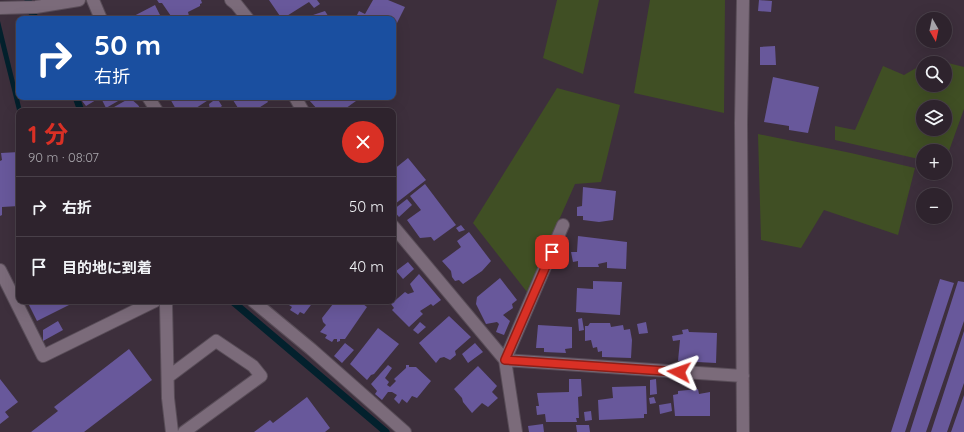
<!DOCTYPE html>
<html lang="ja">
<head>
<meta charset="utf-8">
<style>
  :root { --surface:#2e232d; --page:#362b35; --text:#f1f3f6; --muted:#a7a4aa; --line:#494049; --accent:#d93025 }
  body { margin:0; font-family:Quicksand,"Noto Sans JP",sans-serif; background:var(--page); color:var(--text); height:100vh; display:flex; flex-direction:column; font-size:15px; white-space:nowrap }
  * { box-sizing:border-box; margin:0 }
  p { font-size:13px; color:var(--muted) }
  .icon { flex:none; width:22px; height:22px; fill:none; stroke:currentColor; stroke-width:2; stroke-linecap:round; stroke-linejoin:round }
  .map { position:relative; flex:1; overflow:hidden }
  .side { position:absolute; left:16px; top:108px; width:380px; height:196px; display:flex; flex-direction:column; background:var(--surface); border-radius:8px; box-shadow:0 4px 16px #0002,0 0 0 1px var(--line) }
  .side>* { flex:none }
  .guide { position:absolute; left:16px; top:16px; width:380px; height:84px; border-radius:8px; box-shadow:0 4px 16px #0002,0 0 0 1px var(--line); background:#1a4fa0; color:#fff; overflow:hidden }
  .needle { width:26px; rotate:171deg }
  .fabs { position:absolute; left:916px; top:12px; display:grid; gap:8px }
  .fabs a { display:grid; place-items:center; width:36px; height:36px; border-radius:50%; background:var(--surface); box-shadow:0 4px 16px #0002,0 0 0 1px var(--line); font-size:20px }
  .pin { position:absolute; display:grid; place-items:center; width:34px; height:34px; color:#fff; margin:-17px; border-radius:8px; box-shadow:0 2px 6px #0006 }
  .me { position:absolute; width:44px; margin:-22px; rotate:274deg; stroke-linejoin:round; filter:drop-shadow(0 0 3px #0008) }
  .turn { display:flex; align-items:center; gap:14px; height:84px; padding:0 12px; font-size:18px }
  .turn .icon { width:52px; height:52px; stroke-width:2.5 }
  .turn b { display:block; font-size:28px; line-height:34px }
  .round { display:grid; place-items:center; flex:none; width:42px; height:42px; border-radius:21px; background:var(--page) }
  .headline { display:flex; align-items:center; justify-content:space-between; height:68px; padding:0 12px }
  h1 { font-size:24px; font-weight:700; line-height:30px; color:var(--accent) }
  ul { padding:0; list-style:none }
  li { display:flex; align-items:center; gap:12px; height:60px; padding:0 12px; border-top:1px solid var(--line) }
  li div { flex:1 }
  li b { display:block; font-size:15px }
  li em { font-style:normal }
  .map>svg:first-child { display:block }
</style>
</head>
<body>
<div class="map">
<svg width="964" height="432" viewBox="0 0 964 432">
  <rect width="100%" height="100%" fill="#3d2f3c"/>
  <!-- green -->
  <path fill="#404f24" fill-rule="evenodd" d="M557,0H599L583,74L543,58Z
    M650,0H725L724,113L634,93Z
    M932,59L964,67V109L945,162V151H923V160L835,140V126L855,130L883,66L904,75L923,64V85H945V63H925ZM923,107H945V129H923Z
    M557,88L620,105L601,182L575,184L527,292L473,223Z
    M758,134L851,153L915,168L898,235L824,210L801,248L761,240Z"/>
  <!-- water -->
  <path fill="#03212d" d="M0,21L22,111H19V118L0,42Z"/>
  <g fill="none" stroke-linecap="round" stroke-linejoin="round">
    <!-- stream -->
    <path stroke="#03212d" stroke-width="7" d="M28,0L32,13L36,19
      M76,97L81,111
      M232,301L386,432"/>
  </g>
  <!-- building -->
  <path fill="#68589b" d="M157,0H201L202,3L200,4V6L188,12L189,16L183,19H173L162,3H159Z
    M269,0H317L320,4L314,8L309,2L282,19Z
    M373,0H388L405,7L393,31V19H355L359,11L365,14Z
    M759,0L772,1L771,12L758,11Z
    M155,5L162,19H131L130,18Z
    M325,11L330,19H314L313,15Z
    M208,15L211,19H196L200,16L205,18Z
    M775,46L776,65H760V47Z
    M773,77L819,87L808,133L789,130V126L764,122Z
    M79,97H101L86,106Z
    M107,97H125L106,108L102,100Z
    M169,97H213L196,108L186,111H177Z
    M231,97H265L268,102L254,111H240Z
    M310,97H353L356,101L342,111H319L308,99Z
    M130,98L138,105L142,111H107Z
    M217,98L222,106L218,109V111H210L209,104Z
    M19,152V206L2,207V215L0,216V161L2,160L1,153Z
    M408,158L426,180L395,204L393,201V170Z
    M425,184L456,225L434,241L431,237L420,238L407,220L421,210L410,196Z
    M583,187L616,191L613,220L599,222L583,220V216H577V207L582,206Z
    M407,199L412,205L399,217L393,210Z
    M461,225L465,230L459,232L456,228Z
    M469,232L491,261L482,271L463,284L459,280L455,281L452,277L451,271L442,261L461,247L457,241Z
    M578,236L627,242L626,269L607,268V262L598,264L599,267H578V261L573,262L571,252H577Z
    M393,248L397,255L396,259L393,262Z
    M408,262L414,269L403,279L396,271Z
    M419,274L441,300L433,306L431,304L420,311L423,314L409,327L392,310L394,308L391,304L405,292L408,294L414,292L410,284Z
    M500,278L517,300L512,304L513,308L503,315L510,321L504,335L496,332L499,324L497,322L486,324L476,304L477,297Z
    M940,279L954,283L905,432H891Z
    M593,281L622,282L620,315L576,312L577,288L593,289Z
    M958,281L964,282V321L926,432H910Z
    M27,301H86L79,305L73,303L37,321Z
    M286,301H314L304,314L300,312L298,315L290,310L292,307L286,303Z
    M329,301H359L367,307L345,339H340V341L337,342V339H334L332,342L325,338L327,335L320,332L326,325L323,322L322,318L333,304Z
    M449,316L471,337L455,351L456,355L450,360L444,357L440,358L436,363L419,343Z
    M582,318L584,330L579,331L578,319Z
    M58,321L63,330L43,341V330Z
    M420,322L426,327L418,334L413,330Z
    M646,322L648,333L639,334L637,324Z
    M590,323H610L611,327L623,325L624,330L630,329L632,340L631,358L602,357V351L598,352L597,347L593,348L591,340L585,341V326H588Z
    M538,325L572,327V348L565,349L566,353L544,352V348H536Z
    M378,328L399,344L374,374L371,375L367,380L350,364Z
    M688,329L689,332L717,333L716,363L678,361L680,340L673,341L672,336L683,334L682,330Z
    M964,331V383L947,432H931Z
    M345,343L354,350L342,363L334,356Z
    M475,343L483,352L468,363L462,354Z
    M129,349L152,380L84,432H31L58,411L54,407Z
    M388,365L392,368L385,378L389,382L387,385L390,387L396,381L394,379L406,368V365H409V367H416L431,381L417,398L412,396L407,403L402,399L399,404L394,399L397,395L392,392H388L382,400L375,394L377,391L371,384Z
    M478,366L497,386L492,392L498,398L488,407L482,403L472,413L463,402L462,398L454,389Z
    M0,379L18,402L5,412L9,417L0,424Z
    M569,379H581L582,396L578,397L579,418H576L577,422H546L545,414L537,415L536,406H539L537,393L569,392Z
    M656,379L657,394L650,395V380Z
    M646,386L647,414H644V418L599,420L598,400L613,398L612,387Z
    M698,389L699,394L710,392V416H675L673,395L678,394V391Z
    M964,395V432H951Z
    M307,397L330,428L325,432H254L270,420L273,423Z
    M654,397L656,403L650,404L649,398Z
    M671,403L672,411L660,414L659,405Z
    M591,411L592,420L585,421L584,412Z
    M543,424L544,432H529L528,426Z
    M576,425H589L590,432H577Z"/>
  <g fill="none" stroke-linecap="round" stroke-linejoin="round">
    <defs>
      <path id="minor" d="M93,0L101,19
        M231,0L236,4L248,19
        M743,0L741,123L743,432
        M0,8L36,7L79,0
        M148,97L157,111
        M295,97L303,111
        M563,225L505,360L743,376
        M393,226L505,360L516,432
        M0,270L43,356L155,301
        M167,301L166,305L168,398L172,432
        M253,301L311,349L405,432
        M168,377L216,341L253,366L261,376L184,432"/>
    </defs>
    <!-- minor casing -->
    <use href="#minor" stroke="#594d58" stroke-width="14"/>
    <!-- minor -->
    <use href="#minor" stroke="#7b6b7a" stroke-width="12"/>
  </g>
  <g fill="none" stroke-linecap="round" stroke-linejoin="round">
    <defs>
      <path id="route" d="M552,252L505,360L679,372"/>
    </defs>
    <!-- route casing -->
    <use href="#route" stroke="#8d1f18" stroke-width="10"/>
    <!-- route -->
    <use href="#route" stroke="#d93025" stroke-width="7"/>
  </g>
</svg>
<div class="fabs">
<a><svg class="needle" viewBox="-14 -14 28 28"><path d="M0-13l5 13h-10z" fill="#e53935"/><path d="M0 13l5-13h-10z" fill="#a7a4aa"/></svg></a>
<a><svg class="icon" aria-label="search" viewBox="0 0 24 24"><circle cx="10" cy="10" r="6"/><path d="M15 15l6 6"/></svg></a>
<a><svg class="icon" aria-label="layers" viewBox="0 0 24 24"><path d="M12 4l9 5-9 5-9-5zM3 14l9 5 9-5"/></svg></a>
<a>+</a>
<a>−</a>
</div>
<div class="pin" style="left:552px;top:252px;background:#d93025"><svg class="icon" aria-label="arrive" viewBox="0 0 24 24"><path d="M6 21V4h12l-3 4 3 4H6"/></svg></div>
<svg class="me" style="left:679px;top:372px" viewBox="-20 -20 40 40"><path d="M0-17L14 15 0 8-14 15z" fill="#d93025" stroke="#fff" stroke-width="4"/></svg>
<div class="guide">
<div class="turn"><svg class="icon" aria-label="right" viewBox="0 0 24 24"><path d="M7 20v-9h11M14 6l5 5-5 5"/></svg><div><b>50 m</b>右折</div></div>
</div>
<section class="side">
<div class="headline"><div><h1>1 分</h1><p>90 m · 08:07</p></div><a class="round" style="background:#d93025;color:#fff"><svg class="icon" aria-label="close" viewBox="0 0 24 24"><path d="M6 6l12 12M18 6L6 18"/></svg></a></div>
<ul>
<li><svg class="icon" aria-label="right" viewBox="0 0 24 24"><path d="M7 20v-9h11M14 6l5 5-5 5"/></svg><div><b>右折</b></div><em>50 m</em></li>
<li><svg class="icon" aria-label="arrive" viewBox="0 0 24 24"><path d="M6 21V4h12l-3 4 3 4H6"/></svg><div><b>目的地に到着</b></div><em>40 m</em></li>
</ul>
</section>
</div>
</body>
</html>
